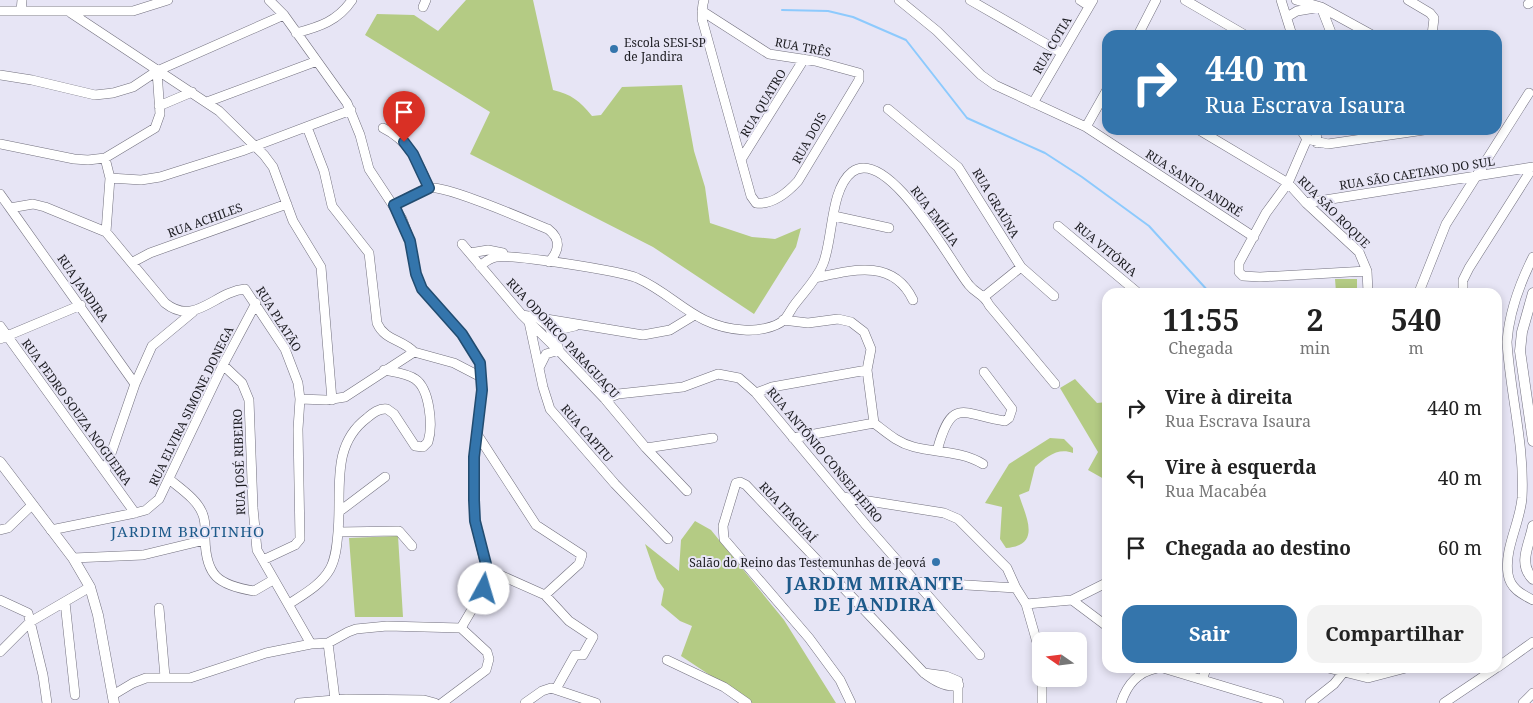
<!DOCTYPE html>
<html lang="pt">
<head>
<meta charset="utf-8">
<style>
  :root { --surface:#fff; --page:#f2f2f2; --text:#222; --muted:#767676; --accent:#3475ac }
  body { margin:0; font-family:"Noto Serif",serif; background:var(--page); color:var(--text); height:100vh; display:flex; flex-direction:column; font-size:19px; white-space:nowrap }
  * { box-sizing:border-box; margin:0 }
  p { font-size:16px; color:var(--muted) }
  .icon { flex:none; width:28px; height:28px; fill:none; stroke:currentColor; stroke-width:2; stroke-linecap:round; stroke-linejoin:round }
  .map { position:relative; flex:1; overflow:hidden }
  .drawer { position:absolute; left:1102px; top:288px; width:400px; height:385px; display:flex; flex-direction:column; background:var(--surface); border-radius:15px; box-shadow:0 2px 8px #0003 }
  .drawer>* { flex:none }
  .guide { position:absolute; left:1102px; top:30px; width:400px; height:105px; border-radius:15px; box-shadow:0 2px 8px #0003; background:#3475ac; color:#fff; overflow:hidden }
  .needle { width:32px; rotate:284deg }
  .buttons { position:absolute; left:1032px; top:632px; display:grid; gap:10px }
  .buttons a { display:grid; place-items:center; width:55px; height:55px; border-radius:10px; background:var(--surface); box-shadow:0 2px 8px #0003; font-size:25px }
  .pin { position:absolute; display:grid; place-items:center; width:42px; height:42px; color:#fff; margin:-51px -21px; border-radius:50% 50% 50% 0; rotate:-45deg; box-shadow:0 0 5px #0007 }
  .pin .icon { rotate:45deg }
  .me { position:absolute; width:55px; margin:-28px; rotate:6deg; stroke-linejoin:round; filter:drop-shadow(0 0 4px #0008) }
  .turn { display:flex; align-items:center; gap:18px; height:105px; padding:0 20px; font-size:22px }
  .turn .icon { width:65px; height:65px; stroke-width:2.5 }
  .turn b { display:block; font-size:35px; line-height:42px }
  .eta { display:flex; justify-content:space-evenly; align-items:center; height:85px; text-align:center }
  .eta b { font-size:30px; font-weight:700; line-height:35px }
  .cta { display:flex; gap:10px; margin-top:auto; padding:10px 20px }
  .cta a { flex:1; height:58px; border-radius:15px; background:var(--accent); color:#fff; font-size:20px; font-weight:700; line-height:58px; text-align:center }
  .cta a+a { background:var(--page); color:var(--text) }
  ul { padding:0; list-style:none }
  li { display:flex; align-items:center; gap:15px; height:70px; padding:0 20px }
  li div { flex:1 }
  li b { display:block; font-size:19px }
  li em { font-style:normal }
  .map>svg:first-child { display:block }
</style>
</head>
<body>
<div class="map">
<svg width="1533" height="703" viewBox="0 0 1533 703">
  <rect width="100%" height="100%" fill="#e7e5f5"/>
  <!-- green -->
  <path fill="#b4cb84" d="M466,0H533L553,90C571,94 580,101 592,116L601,115L622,87L682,85L694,151L705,187L710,223L752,237L775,239L801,228L796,247L754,314L653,247L470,154L490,112L365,35L377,14L414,15L438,31Z
    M1335,279H1357V292H1336Z
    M1075,379L1097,403L1107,402L1108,472L1104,479L1088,470L1098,452L1060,388Z
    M1050,438L1064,439L1073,448V453C1058,447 1046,457 1035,467L1029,491L1019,495C1026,517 1042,545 1006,548L1000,539L1002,507L985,503L1009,464Z
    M695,521L711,530L784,620L836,703H752L681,656L692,626L680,621L661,605L664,589L657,579L645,544L679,571L681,540Z
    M398,536L403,617H355L349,538Z"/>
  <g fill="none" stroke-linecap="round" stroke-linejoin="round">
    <!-- stream -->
    <path stroke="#8dcafd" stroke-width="2" d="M782,10L828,11L853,17L906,40L967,118L1045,153L1082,177L1149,226L1209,292"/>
    <defs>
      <path id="minor" d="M899,0L937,31L981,75L995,85L1086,127L1254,237
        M970,0L1062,53
        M1080,0L1089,6
        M1185,0L1245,35
        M1281,0L1292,35
        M1296,0L1321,7L1372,35
        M1408,0L1430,13L1434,18L1432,35
        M1528,4L1533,1
        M423,7L426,0
        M0,11H133L168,0
        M21,11L22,0
        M702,11L769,54L815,61L859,73V80L798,181C788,192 772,205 756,203L751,196L702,19C702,12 702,6 704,0
        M71,13L219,111L264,155L273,167L293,221L321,267L332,400
        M1287,17L1297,11L1321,7L1332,35
        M296,33C319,27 338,21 352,0
        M1138,35L1156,0
        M0,75L32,80L95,95L113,93L133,87L157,71L284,15
        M207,102L317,61
        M1033,103L1093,0
        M159,106L192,92
        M888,109L958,167L1021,267L1054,296
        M307,127L324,171L332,206L369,253L377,323C385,341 402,339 414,352
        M1086,127L1108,88
        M383,128C408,140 419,162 429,188
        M1199,130L1288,183L1306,203L1359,252L1367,271L1368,292
        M1301,130L1307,139L1328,144L1424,130
        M1316,130L1317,143
        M1307,139L1288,183L1266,213L1239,263V272L1243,276L1260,277L1367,271
        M0,144L74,159L88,160L105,158L155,128L160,114L157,71
        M105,158L110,178L106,232
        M742,158L804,59
        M110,178L141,180L160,177L242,151L351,110
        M0,194L10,208L33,204L45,207L106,232L165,303C195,327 214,292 245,289L285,349L298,383L300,399L326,400L345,397L414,352L454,363L481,377
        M1306,203L1533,167
        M394,205C404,200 417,191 428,188C444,184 528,221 548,229C561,239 560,250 549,262
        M10,208L135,384
        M834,216L889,228
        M1058,226L1137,292
        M462,244L522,315L561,353L605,399L646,448L687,491
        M470,253L488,250L503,253
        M1533,257C1520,283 1509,312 1507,342C1510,393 1525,446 1522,498C1520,523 1504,549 1508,574C1510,588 1521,594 1533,600
        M133,262L150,253L287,204
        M480,266C485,262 489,258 496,257C514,254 620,271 637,278C677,296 694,327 744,330C756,331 775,328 784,320C788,316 791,309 795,304C804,292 817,279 823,264C833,240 830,189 852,172C888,145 951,263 969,285C976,294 984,294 989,305L1055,384
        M815,278C852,270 893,258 913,300
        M1419,292L1446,224L1529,93
        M1463,292V280L1469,268L1533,167
        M985,296L1021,267
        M522,315L643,335L670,330L693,316
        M538,318L549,327L556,341
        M783,320L808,323L838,319L851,322L864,332L871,349L867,370L874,423C887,433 898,443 914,447C938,453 961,451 983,464
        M529,322L543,387L550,409L615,484L668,539
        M0,326L135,513
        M0,339L81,305
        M223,365L242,383L249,400L253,508L257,550L311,644
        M539,368L546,354L559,350L556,341L562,329L575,326
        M756,393L772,387L867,370
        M605,399L618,394L683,387L718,374L739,378L756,393L866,525L980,655
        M477,434L536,525L582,555L579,564L545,595L500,575L487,572
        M793,438L874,423
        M646,448L713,438
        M937,451C952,395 963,415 1005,421L1009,418L1012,409L984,372
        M105,471L135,384L152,346L193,312
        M169,479C181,489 198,500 203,515C206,523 205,531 205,539C206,576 218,585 254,591L273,580
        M843,497L944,513L958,519L1007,568L1016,588L1026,604L1040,653L1041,669
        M340,511L385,477
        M0,530L8,528L32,505
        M51,530L135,513L146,510L159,499L223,365L256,303
        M338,532L399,531L412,546
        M73,558L143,555L205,540
        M263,560L295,545L300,539L298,429L300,399
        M917,582L1016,588
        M545,595L569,621L593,637L583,655H575L556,689
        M0,600L28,613L43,675L47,703
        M1072,600L1108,627
        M65,602L75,695
        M289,604C304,594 321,585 330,569C336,558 337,544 338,532C342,490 330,446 367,418C373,413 379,408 387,409L394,414L415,446L423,447L428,442C433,426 430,389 415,379C407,373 393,372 384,370
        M1026,604L1072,600L1108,582
        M159,608L165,677
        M328,643L335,699
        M0,652L30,622L90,587
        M667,660L724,687L747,703
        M1498,667L1533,642
        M1163,668L1279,703
        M1328,668L1368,678L1406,668
        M924,673L946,676L958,681V703
        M1203,678L1206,668
        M113,695L133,683L146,678H190L266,653L311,644L328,643L348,632L356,629L387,626L461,628L484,589L487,572L475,521L474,500V457L482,390L480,363L462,334L422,289L416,274L410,241L402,219L369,169L360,135L347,103L284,15L269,0
        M299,703L346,699L424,700L435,703
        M442,703L486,670L489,659L487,652L461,628
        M525,703L542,691L551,688L596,703
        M851,703L840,680L809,638L724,539L723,526L736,483L740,482L746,485L924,673C933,680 947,689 959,685
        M1042,703V679
        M1121,703C1127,685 1137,672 1157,668
        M1310,703L1334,684L1347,668
        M1444,703L1496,668
        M1523,703L1533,693"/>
      <path id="major" d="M1533,293L1522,332L1520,351L1533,441
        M0,462L73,558L90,587L98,615L114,703
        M1533,526C1530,544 1517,563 1533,579"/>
    </defs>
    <!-- minor casing -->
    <use href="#minor" stroke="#72707e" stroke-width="10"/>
    <!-- major casing -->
    <use href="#major" stroke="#72707e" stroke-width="11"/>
    <!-- minor -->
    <use href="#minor" stroke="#fff" stroke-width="9"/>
    <!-- major -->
    <use href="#major" stroke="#fff" stroke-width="10"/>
  </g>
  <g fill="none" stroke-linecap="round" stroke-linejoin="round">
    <defs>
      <path id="route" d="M404,142L413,154L429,188L394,205L410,241L416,274L422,289L462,334L480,363L482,390L474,457V500L475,521L486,564L484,589"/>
    </defs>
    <!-- route casing -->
    <use href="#route" stroke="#224c70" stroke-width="12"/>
    <!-- route -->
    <use href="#route" stroke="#3475ac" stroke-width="9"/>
  </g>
  <!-- markers -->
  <g fill="#3475ac" stroke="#e7e5f5" stroke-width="2">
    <circle cx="614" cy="49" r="5"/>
    <circle cx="936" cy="562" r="5"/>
  </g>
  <g text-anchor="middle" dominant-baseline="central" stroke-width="4" stroke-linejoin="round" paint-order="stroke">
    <!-- poi labels -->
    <g font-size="12" fill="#1c1c21" stroke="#e7e5f5" text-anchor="start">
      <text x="624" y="42">Escola SESI-SP<tspan x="624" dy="14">de Jandira</tspan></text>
      <text x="926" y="562" text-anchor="end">Salão do Reino das Testemunhas de Jeová</text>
    </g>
    <!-- street labels -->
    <g font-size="12" fill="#1c1c21" stroke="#e7e5f5">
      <text transform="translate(1052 45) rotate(-60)">RUA COTIA</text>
      <text transform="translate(803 47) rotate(11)">RUA TRÊS</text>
      <text transform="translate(763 103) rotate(-59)">RUA QUATRO</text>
      <text transform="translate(809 138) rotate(-61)">RUA DOIS</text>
      <text transform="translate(1417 173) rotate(-9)">RUA SÃO CAETANO DO SUL</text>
      <text transform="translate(1194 183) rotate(33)">RUA SANTO ANDRÉ</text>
      <text transform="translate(996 203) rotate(59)">RUA GRAÚNA</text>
      <text transform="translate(1334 212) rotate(45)">RUA SÃO ROQUE</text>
      <text transform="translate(935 216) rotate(53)">RUA EMÍLIA</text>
      <text transform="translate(205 220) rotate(-20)">RUA ACHILES</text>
      <text transform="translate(1106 249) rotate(40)">RUA VITÓRIA</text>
      <text transform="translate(83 288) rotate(55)">RUA JANDIRA</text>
      <text transform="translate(279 319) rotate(58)">RUA PLATÃO</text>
      <text transform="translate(563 338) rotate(47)">RUA ODORICO PARAGUAÇU</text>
      <text transform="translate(191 406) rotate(-64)">RUA ELVIRA SIMONE DONEGA</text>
      <text transform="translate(77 412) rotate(54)">RUA PEDRO SOUZA NOGUEIRA</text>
      <text transform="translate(587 433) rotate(49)">RUA CAPITU</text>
      <text transform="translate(825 455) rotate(50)">RUA ANTÔNIO CONSELHEIRO</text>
      <text transform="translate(239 462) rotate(-92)">RUA JOSÉ RIBEIRO</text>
      <text transform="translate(788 512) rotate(47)">RUA ITAGUAÍ</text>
    </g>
    <!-- quarter labels -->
    <g font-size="15" letter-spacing="1" fill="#1d5a8a" stroke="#e7e5f5">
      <text x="188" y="531">JARDIM BROTINHO</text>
    </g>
    <!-- district labels -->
    <g font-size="18" font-weight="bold" letter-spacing="1" fill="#1d5a8a" stroke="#e7e5f5">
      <text x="875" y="583">JARDIM MIRANTE<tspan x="875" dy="21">DE JANDIRA</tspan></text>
    </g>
  </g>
</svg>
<div class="buttons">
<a><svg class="needle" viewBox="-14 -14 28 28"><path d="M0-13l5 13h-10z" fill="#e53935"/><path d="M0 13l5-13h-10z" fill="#767676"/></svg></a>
</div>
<div class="pin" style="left:404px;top:142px;background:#d93025"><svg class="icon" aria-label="arrive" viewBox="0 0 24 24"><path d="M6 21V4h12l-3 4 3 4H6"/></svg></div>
<svg class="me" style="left:484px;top:589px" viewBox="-20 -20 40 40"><circle r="19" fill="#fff"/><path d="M0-13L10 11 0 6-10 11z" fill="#3475ac"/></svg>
<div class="guide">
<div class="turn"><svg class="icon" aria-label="right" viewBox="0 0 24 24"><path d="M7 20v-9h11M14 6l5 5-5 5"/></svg><div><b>440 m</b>Rua Escrava Isaura</div></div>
</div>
<section class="drawer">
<div class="eta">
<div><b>11:55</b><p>Chegada</p></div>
<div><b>2</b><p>min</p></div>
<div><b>540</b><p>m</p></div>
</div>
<ul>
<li><svg class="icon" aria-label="right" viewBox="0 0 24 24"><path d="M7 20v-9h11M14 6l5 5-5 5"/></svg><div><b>Vire à direita</b><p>Rua Escrava Isaura</p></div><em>440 m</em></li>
<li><svg class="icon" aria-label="left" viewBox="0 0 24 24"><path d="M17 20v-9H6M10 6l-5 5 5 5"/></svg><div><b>Vire à esquerda</b><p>Rua Macabéa</p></div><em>40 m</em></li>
<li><svg class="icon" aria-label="arrive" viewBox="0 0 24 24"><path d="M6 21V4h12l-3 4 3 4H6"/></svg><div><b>Chegada ao destino</b></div><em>60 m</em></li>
</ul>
<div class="cta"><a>Sair</a><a>Compartilhar</a></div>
</section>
</div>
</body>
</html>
